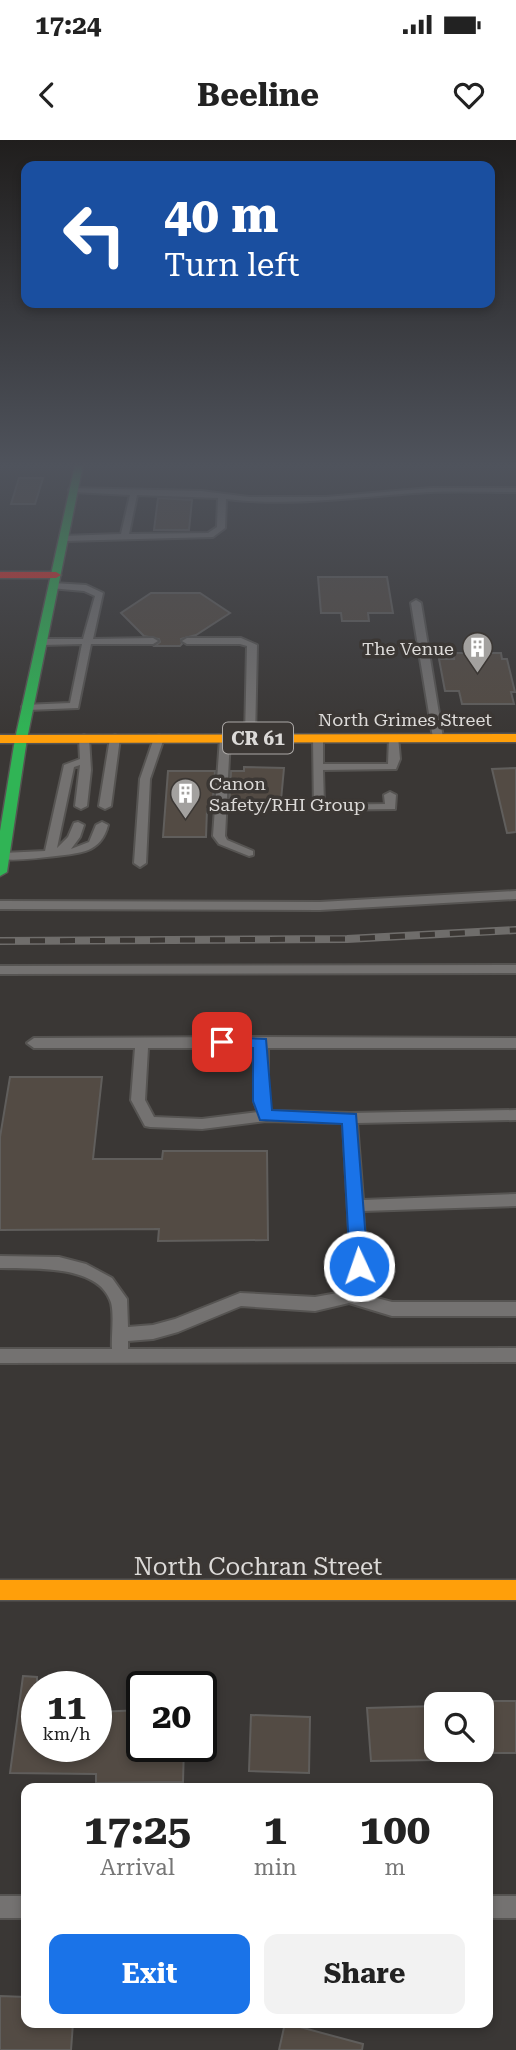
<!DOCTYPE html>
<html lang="en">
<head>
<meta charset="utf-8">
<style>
  :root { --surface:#fff; --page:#f2f2f2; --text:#222; --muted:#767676; --accent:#1a73e8 }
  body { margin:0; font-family:"Roboto Serif",serif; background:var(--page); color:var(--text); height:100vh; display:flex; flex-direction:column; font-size:26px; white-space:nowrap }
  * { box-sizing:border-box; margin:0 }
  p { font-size:23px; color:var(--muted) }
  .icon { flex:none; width:38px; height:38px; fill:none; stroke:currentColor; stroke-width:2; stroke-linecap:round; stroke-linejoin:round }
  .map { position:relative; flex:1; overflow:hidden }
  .sheet { position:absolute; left:21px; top:1643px; width:472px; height:245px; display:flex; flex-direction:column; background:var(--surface); border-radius:14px; box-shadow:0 4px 10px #0003 }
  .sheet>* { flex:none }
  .top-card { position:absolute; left:21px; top:21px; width:474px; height:147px; border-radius:14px; box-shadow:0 4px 10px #0003; background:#1a4fa0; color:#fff; overflow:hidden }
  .fabs { position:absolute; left:424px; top:1552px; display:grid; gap:14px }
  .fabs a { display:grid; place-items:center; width:70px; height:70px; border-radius:14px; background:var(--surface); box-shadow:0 4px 10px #0003; font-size:35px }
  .speed { position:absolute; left:21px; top:1531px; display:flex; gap:14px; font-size:35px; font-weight:700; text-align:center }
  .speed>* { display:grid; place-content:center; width:91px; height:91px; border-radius:50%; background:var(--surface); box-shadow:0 4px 10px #0003; line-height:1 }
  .speed small { font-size:18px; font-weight:400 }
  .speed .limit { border:4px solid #111; border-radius:10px; background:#fff; color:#111 }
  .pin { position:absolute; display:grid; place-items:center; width:60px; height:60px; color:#fff; margin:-30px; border-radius:14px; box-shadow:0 4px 10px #0006 }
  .me { position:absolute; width:77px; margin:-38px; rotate:357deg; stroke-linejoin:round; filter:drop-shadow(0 0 5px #0008) }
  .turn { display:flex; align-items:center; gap:24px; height:147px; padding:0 28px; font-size:32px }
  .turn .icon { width:91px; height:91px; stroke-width:2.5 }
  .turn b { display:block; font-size:49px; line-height:60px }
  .eta { display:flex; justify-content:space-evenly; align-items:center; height:119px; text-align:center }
  .eta b { font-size:42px; font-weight:700; line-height:49px }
  .action { display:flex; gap:14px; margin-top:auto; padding:14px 28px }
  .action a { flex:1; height:80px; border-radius:14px; background:var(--accent); color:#fff; font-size:28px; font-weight:700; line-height:80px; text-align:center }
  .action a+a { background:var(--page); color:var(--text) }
  .status { display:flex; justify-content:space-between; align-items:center; height:49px; padding:0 35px; background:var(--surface); direction:ltr }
  .status svg { height:19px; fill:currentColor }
  header { display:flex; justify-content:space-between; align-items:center; height:91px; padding:0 28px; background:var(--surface); font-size:32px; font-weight:700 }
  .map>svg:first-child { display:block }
</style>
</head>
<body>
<div class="status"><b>17:24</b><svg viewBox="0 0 49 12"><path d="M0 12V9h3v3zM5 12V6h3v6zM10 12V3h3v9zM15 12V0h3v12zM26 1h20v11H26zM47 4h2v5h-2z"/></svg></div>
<header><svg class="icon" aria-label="back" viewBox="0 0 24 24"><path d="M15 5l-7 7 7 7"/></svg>Beeline<svg class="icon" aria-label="heart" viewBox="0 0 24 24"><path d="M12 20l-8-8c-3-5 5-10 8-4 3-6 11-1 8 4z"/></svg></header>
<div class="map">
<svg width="516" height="1910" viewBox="0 0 516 1910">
  <rect width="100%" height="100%" fill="#3a3735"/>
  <!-- building -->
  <path fill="#534b44" stroke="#605e5c" stroke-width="2" d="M19,338H43L35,364H11Z
    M158,358L192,360L189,390H154Z
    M318,437H387L393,473H368L369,481H342L341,473H321Z
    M151,453H200L230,473L196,495L181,499L182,504L180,506H155L160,502L159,499L144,496L121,473Z
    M453,513H501L502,519H507L515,552H511L514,564H462L459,551H445L439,519H454Z
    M244,627L284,628L280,671L229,670L231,631H244Z
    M516,628V692L507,693L492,629Z
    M168,631H215L212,669H207L206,697H163Z
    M10,937H102L93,1019H162L163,1011H267L268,1100L158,1101L159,1089L0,1090V997Z
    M23,1536L37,1537V1606H96V1572L142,1570V1606H184L183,1642L96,1643V1634L10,1633Z
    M483,1561H516V1613H489Z
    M436,1566V1620L371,1621L367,1568Z
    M251,1575L310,1577L309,1633L249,1631Z
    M0,1856L26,1857V1883H73L71,1910H0Z
    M285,1883L363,1904L362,1910H279Z"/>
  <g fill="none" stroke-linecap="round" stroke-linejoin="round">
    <defs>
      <path id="lane" d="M70,348L201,351L249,357H326L431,348H516V352C487,352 458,351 430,352C362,356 294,367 226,359L225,388L213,397L64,401L60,398L61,396L121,394L130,355L73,352L69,350ZM137,355L218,358L217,387L208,393L129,394Z
        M53,443L86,445L103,453L93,499L153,498L158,501L153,504H91L78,568L27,570L22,567L23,565L70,563L82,504L42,505L37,502L42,499H83L95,456L84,451L50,448L49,446Z
        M416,460L421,463L443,598L438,601L433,598L411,463Z
        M241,498L257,505L255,598L250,601L245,598L247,506L240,504H187L182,501L187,498Z
        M84,595L89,598L91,630L87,666L81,669L75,666L80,625L74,627L57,708L68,697L74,683L78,682L84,685L80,697L71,709L89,702L96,685L102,682L108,685C101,713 80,713 56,716C37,718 19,721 0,719V713H3L45,711L64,625L80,619L79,598Z
        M115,595L120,598L111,666L105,669L99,666L110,598Z
        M159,595L164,598L150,639L146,723L140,727L134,723L140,639L154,598Z
        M225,595L230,598L225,696L227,700L253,711V715L249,716L219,704L213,696L220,598Z
        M318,595L323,598V624H388L389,598L390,596H398L400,619L396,629L323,630L324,665L385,664L384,655L390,652L396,655L395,669L314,670L313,598Z
        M516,751V759L320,770L0,769V761L320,762Z
        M516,825V833L0,834V826Z
        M261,897L516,898V908H268V961L271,971L350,973L516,970V980L357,983L363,1060L516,1054V1066L363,1071L367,1126L358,1153L392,1162H516V1176H392L349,1163L315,1171L241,1166L178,1192L153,1199L128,1201V1209L516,1208V1222L0,1223V1209H112C111,1197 115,1170 110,1160C96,1124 31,1129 0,1128V1116L59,1117L86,1124L112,1138L127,1159L128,1187L153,1185L175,1179L240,1153L315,1157L343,1152L351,1126L343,983L266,981L202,989L150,987L145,986L131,960L135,908H34L27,903L34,898ZM148,908H254V961L258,972L202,979L154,977L145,960Z
        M0,1756H26V1778H0Z
        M488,1756H516V1778H488Z"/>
      <path id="fast" d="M75,325H83L27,599L7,732L0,736V691L15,599Z"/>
      <path id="slow" d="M516,594V602L0,603V595Z
        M0,1440H516V1460H0Z"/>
      <path id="jam" d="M0,432H56L61,435L56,438H0Z"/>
    </defs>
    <!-- lane casing -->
    <use href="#lane" stroke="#565452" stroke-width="4"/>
    <!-- fast casing -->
    <use href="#fast" stroke="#565452" stroke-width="3"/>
    <!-- slow casing -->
    <use href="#slow" stroke="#565452" stroke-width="3"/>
    <!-- jam casing -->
    <use href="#jam" stroke="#565452" stroke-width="3"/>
    <!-- lane -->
    <use href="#lane" fill="#747271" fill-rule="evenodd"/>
    <!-- fast -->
    <use href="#fast" fill="#30b455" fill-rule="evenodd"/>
    <!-- slow -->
    <use href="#slow" fill="#ff9f0a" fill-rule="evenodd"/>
    <!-- jam -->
    <use href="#jam" fill="#e5322d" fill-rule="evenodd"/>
    <defs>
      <path id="rail" d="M0,801L347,799L516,790"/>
    </defs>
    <!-- rail casing -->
    <use href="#rail" stroke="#6f6d6b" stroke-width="8"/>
    <!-- rail -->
    <use href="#rail" stroke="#3b3734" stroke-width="5" stroke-dasharray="15" stroke-linecap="butt"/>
  </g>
  <!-- sky -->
  <linearGradient id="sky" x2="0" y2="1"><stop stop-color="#201e1d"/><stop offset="0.55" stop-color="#4f535c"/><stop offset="1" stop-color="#4f535c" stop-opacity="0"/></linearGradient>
  <rect width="516" height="592" fill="url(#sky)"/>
  <!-- route -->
  <path fill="#1a73e8" stroke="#114b97" stroke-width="2" d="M222,897L266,899L272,970L356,974L368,1126L365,1131H352L350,1126L342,984L260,980L253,961V908L217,906L215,902L217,899Z"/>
  <!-- icons -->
  <defs>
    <symbol id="building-pin" viewBox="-11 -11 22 30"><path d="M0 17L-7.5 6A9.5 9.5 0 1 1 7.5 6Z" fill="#a3a19f" stroke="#3b3734"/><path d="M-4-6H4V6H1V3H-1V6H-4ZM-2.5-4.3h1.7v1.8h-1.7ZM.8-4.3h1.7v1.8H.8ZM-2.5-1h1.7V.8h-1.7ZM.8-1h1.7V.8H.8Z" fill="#fff"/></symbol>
  </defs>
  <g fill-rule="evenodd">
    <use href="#building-pin" x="460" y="490" width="35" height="47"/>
    <use href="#building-pin" x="168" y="636" width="35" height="47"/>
  </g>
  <g text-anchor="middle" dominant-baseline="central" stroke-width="7" stroke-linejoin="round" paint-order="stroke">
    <!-- far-poi labels -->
    <g font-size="18" fill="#dcdad8" stroke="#3b3734" text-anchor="end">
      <text x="454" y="508">The Venue</text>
      <text x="209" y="643" text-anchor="start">Canon<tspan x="209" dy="21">Safety/RHI Group</tspan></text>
    </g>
    <!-- far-street labels -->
    <g font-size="18" fill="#dcdad8" stroke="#3b3734">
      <text x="405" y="579">North Grimes Street</text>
    </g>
    <!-- shield labels -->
    <rect fill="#3b3734" stroke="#aca9a7" stroke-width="2" x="223" y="582.5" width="70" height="31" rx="5"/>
    <g font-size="19" font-weight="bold" fill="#dcdad8">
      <text x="258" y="598">CR 61</text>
    </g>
    <!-- near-street labels -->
    <g font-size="24" fill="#dcdad8" stroke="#3b3734">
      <text x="258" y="1427">North Cochran Street</text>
    </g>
  </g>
</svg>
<div class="fabs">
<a><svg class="icon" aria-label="search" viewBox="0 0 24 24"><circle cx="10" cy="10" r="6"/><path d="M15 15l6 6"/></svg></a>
</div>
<div class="speed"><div>11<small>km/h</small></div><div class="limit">20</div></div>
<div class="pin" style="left:222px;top:902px;background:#d93025"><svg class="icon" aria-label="arrive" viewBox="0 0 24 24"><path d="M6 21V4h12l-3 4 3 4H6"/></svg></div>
<svg class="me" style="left:359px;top:1126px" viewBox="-20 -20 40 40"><circle r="17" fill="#1a73e8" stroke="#fff" stroke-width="3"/><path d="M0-11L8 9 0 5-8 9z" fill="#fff"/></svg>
<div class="top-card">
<div class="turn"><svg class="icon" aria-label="left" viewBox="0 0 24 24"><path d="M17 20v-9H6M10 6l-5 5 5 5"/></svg><div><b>40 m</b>Turn left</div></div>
</div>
<section class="sheet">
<div class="eta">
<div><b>17:25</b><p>Arrival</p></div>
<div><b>1</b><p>min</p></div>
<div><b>100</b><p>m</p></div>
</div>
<div class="action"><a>Exit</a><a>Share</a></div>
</section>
</div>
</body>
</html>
